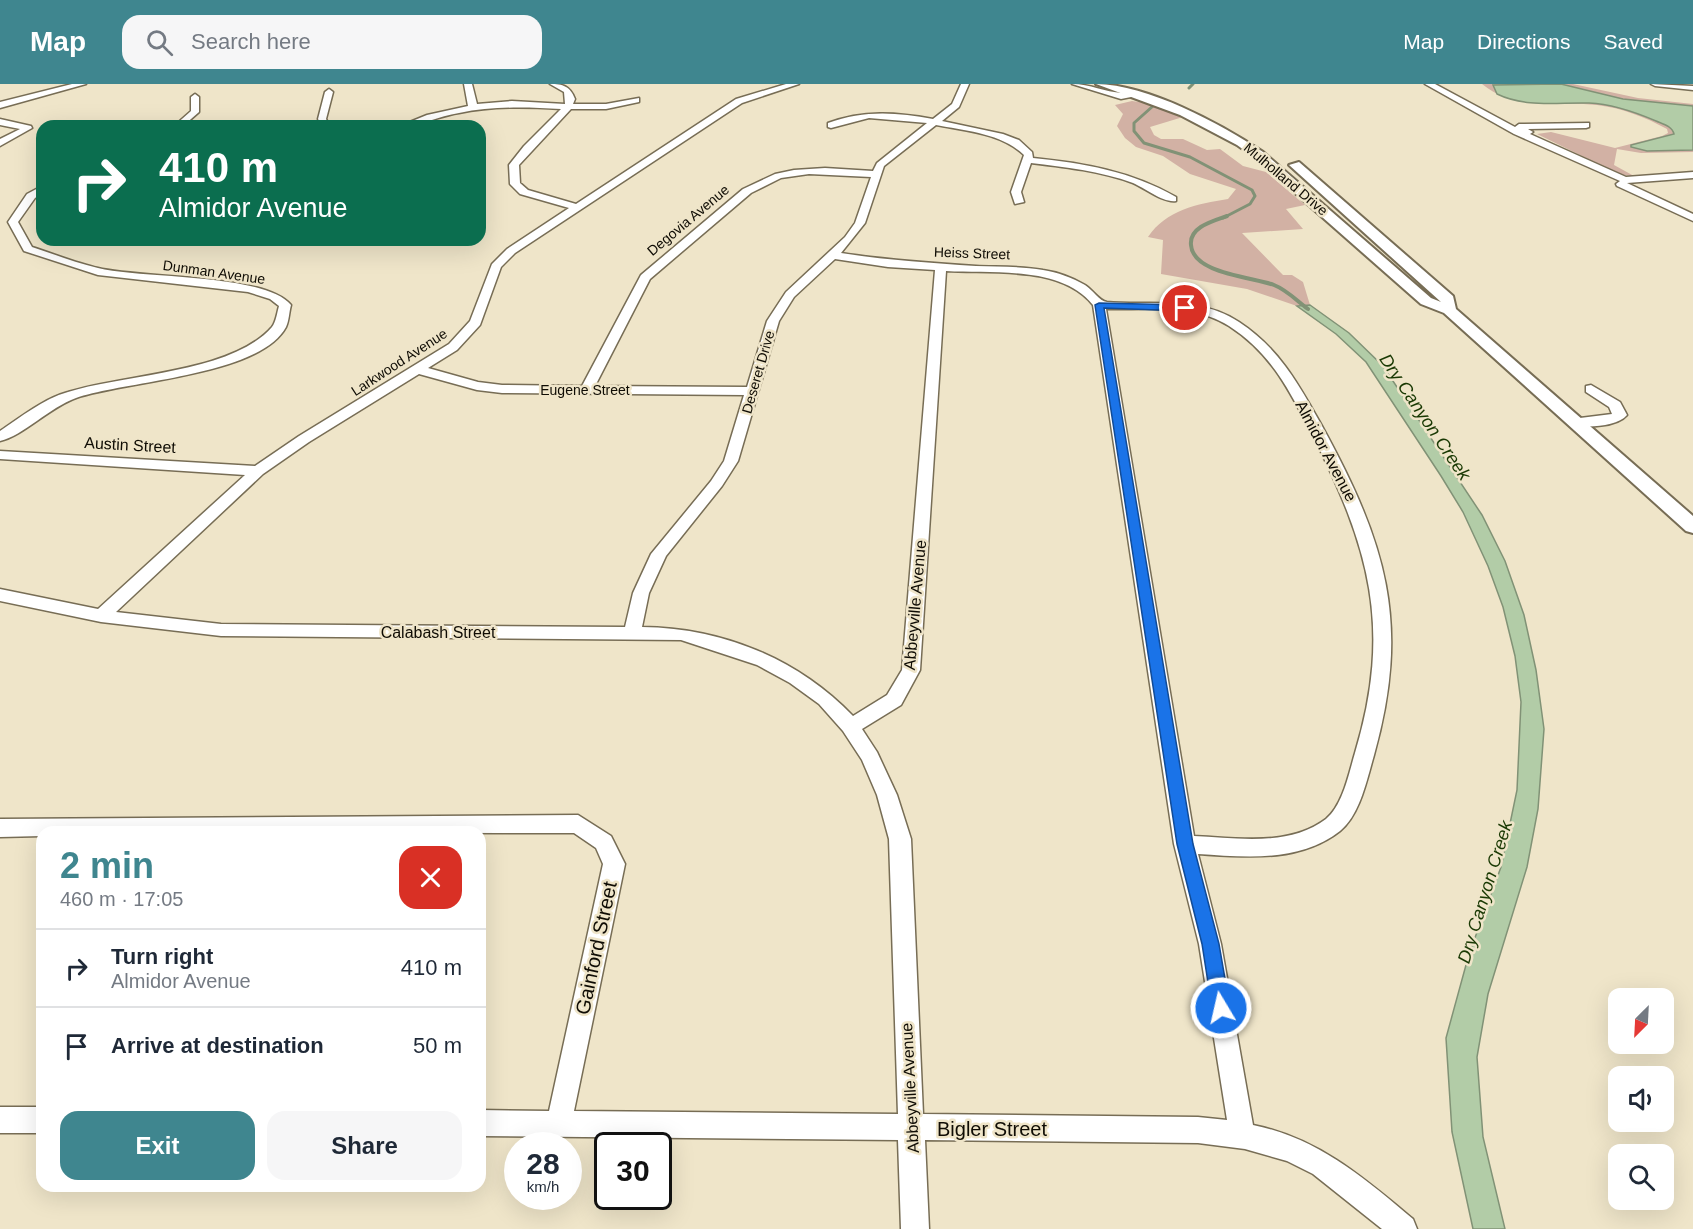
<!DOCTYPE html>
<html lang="en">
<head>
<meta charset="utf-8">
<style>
  :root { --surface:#fff; --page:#f6f6f7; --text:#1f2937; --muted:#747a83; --line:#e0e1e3; --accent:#3f868f }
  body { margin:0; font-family:Arial,sans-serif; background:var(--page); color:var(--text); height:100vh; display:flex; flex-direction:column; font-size:22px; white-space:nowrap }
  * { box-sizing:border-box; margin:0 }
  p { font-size:20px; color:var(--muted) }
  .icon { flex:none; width:33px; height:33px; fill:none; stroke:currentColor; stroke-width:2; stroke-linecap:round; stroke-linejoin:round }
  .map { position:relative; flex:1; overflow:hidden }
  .drawer { position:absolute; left:36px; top:742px; width:450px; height:366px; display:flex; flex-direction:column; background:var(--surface); border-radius:18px; box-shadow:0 6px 24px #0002 }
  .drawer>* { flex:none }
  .top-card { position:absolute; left:36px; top:36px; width:450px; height:126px; border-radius:18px; box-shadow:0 6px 24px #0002; background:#0b6e4f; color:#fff; overflow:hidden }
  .needle { width:39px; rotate:204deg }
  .fabs { position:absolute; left:1608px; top:904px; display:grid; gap:12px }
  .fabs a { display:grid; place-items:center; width:66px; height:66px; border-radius:12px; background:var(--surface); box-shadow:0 6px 24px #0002; font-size:30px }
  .speed { position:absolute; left:504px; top:1048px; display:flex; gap:12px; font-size:30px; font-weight:700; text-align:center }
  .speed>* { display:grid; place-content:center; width:78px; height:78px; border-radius:50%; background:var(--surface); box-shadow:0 6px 24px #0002; line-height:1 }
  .speed small { font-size:15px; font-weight:400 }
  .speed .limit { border:3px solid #111; border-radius:9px; background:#fff; color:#111 }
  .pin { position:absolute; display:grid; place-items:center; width:51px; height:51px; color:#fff; margin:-26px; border:3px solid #fff; border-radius:50%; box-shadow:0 2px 6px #0007 }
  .me { position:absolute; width:66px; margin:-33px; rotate:351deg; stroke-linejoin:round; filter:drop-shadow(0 0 4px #0008) }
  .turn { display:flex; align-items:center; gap:21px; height:126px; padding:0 24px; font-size:27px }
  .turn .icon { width:78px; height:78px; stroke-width:2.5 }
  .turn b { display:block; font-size:42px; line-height:51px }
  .round { display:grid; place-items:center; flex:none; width:63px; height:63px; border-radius:18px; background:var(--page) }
  .summary { display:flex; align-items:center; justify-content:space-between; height:102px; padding:0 24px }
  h1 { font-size:36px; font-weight:700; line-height:45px; color:var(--accent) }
  .cta { display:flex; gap:12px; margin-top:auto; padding:12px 24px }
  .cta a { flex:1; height:69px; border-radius:18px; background:var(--accent); color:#fff; font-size:24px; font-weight:700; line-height:69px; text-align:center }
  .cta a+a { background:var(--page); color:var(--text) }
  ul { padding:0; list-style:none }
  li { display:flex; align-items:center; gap:18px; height:78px; padding:0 24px; border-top:2px solid var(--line) }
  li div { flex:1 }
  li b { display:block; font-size:22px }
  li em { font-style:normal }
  header { display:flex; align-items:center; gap:36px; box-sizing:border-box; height:84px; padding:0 30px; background:var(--accent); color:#fff }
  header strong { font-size:28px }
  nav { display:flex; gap:33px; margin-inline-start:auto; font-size:21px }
  .search { width:420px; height:54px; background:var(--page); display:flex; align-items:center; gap:15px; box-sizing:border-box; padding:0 21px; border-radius:18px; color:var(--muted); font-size:22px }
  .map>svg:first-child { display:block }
</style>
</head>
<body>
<header>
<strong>Map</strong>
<div class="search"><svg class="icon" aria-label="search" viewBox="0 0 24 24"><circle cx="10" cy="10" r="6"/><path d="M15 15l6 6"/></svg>Search here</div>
<nav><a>Map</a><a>Directions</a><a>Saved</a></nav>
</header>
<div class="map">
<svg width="1693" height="1145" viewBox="0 0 1693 1145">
  <rect width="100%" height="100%" fill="#efe5c9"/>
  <!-- green -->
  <path fill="#d2b1a4" d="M1482,0H1573L1638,14L1693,20V68L1641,69L1617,65L1614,81L1634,92L1621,91L1537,50L1551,48L1615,64L1662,52L1668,49L1667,45C1645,33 1622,24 1597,21C1555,16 1518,29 1482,0Z
    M1132,17L1153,20L1183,33L1150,43L1154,51L1161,55H1183L1207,66L1220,65L1243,82L1266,88L1305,121L1286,125L1303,145L1242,149L1283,191H1292L1303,198L1310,221L1297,222L1247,205L1161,190L1163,156L1148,153C1166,126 1197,120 1228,115L1236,105L1190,90L1163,72L1136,63L1125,54L1117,42L1123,30L1115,21Z"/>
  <!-- water -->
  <path fill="#b2cca7" stroke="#819276" stroke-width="1.5" d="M1561,0L1623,15L1693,22V66L1647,67L1631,63V61L1674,50C1672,42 1663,40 1656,37C1635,28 1613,20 1589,19C1558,18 1526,24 1497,10L1493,1Z
    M1310,221L1349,249L1383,282L1482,431L1505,477L1524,531L1536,586L1544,645L1538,725L1527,783L1488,910L1477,973L1483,1053L1505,1145H1473L1452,1048L1446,954L1469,870L1501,783L1517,706L1521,618L1515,572L1503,523L1488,482L1463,428L1441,392L1366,278L1336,250L1297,222Z"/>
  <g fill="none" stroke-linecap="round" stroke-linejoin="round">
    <!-- stream-far1 -->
    <path stroke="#819276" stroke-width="3" d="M1189,4L1193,0
      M1153,22L1134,39V47L1144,59L1190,73L1252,106L1255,112L1250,120L1223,134"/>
    <!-- stream -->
    <path stroke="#819276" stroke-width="4" d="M1227,132C1213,137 1189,143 1191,161C1193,190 1253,193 1274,201C1287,206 1297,217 1308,225"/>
    <defs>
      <path id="minor" d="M72,0H86L0,24V18Z
        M464,0H472L477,20L512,17L565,20L564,8L550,0C563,0 570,2 575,15L573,20H606L639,14V18L606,25H571L519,81L520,99L528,106L576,120L736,15L786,0H799L742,19L515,169L501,183L480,241L457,266L428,284L478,298L502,301L582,302L641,191L743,105L775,90L794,86L825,84L873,87L877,79L927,39L869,34L831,44L828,43V39C863,26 896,28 933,35L952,20L961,0H969L959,23L942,37L1003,50L1019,56L1032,68L1033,74C1083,79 1131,87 1176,113V117C1163,119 1145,104 1133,99C1100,87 1065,83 1031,79L1021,108L1024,118L1015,120L1011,108L1024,71C1001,49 966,47 936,41L884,82L865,139L841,169C886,176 930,179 976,182C998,183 1021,182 1043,186C1057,188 1073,194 1085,201C1093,206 1099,217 1107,218C1152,222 1199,211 1239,238C1280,265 1299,301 1322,342C1386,459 1411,539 1374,671C1367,695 1360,731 1340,747C1299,779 1246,773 1198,770L1221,860L1253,1041C1318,1054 1364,1094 1413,1135L1417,1145H1382L1313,1090L1287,1077L1245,1065L1198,1059L925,1056L929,1145H901L898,1056L480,1052V1026L549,1027L603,780L596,764L574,749L42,748V752L0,753V735L578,731L611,752L625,780L574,1027L898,1030L889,755L877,711L862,676L843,647L819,620L790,599L757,581L681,556L221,552L101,538L0,517V505L98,525L245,391L0,375V367L255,382L299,352L449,260L470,237L492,180L507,165L569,124L520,110L510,100L509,81L524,62L561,25C526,23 493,22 459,29C439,32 420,42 400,42L427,31L468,22ZM809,90L871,93L855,139L845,153L786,208L767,237L747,303L595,302L650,195L751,109L781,94ZM835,175L888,183L935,186L902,586L887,611L853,632C797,574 722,544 642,543L649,509L666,472L722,402L738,377L779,237L794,213ZM946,187C993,190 1061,181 1093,221L1174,760L1199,860L1227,1036L1198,1033L923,1030L911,755L897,711L877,668L862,645L901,621L920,586ZM1106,225C1146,226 1193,219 1229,242C1271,269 1289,306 1311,348C1369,462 1393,543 1355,669C1349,689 1343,721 1326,735C1289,763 1237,754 1194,752ZM419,290L477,306L502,309L744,311L724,377L711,397L651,470L633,509L625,543L221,540L116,528L263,390L309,358Z
        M1072,0C1090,0 1105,8 1122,9C1129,10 1135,7 1141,11L1121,15Z
        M1425,0H1435L1515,43L1519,40L1589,39V43L1586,44L1528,45L1533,48L1530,50L1626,93L1693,88V94L1627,99L1693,130V137L1617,102L1616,100L1620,97L1514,50Z
        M1651,0L1693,2V6L1655,2Z
        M329,5L333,8L326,35L330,42H322L318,35L325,8Z
        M195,10L199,13V28L183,42H174L191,27V13Z
        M0,35L31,42L32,44L0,62V55L20,45L0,41Z
        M42,102V109L35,114L18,138L32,163C54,170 76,179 98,184C142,195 264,189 291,221C289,228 289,237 286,243C260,292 124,297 76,314C50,323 23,352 0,357V347C21,333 43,315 68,308C124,290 232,289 272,243C276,238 277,229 279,222L270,215L248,208L98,191L24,167L8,138L27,110Z
        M1591,301L1620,318L1627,331C1617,343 1587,344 1572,341V335L1612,330L1609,323L1586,308V302Z
        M0,1023H42V1049H0Z"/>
      <path id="major" d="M1096,0C1147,0 1221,40 1263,68L1431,214L1441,218L1289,81L1299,78L1453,212L1456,225L1693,432V449L1686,447L1444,229L1421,220L1255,74L1237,61L1180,31Z"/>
    </defs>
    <!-- minor casing -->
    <use href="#minor" stroke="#776d55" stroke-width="3"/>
    <!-- major casing -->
    <use href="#major" stroke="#776d55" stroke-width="4"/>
    <!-- minor -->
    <use href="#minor" fill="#fff" fill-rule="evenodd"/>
    <!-- major -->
    <use href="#major" fill="#fff" fill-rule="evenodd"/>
  </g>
  <!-- route -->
  <path fill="#1a73e8" stroke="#114b97" stroke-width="1.5" d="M1099,219L1185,221L1189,224L1185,227L1104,224L1193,760L1219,860L1230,924L1227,930L1221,932L1214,930L1212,924L1202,860L1177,760L1095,221Z"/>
  <g text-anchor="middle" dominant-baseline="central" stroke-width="5" stroke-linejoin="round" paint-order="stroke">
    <!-- far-street labels -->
    <g font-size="14" fill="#0f0c04" stroke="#efe5c9">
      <text transform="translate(1286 95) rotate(40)">Mulholland Drive</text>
      <text transform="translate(688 136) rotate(-40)">Degovia Avenue</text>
      <text transform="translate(972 169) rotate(2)">Heiss Street</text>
      <text transform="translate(214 188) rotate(8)">Dunman Avenue</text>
      <text transform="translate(399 278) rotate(-33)">Larkwood Avenue</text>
      <text transform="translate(758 288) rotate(-74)">Deseret Drive</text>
      <text x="585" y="306">Eugene Street</text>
    </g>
    <!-- street labels -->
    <g font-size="16" fill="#0f0c04" stroke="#efe5c9">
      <text transform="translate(130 361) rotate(3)">Austin Street</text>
      <text transform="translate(1326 367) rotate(62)">Almidor Avenue</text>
      <text transform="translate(915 521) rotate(-85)">Abbeyville Avenue</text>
      <text x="438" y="548">Calabash Street</text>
      <text transform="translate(910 1004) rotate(-93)">Abbeyville Avenue</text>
    </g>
    <!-- water labels -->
    <g font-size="18" font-style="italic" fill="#193903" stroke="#efe5c9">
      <text transform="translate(1425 333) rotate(56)">Dry Canyon Creek</text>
      <text transform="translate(1485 808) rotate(-73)">Dry Canyon Creek</text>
    </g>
    <!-- near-street labels -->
    <g font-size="20" fill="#0f0c04" stroke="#efe5c9">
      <text transform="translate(596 864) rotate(-78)">Gainford Street</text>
      <text x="992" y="1045">Bigler Street</text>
    </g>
  </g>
</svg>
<div class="fabs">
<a><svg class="needle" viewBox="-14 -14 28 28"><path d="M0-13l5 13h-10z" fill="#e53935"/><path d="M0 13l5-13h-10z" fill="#747a83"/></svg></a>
<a><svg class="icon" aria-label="sound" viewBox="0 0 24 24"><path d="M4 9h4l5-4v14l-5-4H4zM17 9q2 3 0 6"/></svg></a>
<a><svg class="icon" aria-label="search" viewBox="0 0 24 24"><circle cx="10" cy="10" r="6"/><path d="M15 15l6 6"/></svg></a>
</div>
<div class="speed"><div>28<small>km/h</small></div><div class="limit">30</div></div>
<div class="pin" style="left:1185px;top:224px;background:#d93025"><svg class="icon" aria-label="arrive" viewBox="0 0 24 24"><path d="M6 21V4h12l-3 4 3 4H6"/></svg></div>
<svg class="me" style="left:1221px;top:924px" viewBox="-20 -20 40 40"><circle r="17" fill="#1a73e8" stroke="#fff" stroke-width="3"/><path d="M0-11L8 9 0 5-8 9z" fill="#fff"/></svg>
<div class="top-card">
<div class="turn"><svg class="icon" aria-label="right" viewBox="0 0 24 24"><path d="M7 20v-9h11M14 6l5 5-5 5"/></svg><div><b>410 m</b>Almidor Avenue</div></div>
</div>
<section class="drawer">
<div class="summary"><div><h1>2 min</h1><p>460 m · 17:05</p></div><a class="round" style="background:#d93025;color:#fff"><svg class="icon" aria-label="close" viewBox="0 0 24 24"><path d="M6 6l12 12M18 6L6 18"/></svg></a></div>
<ul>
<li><svg class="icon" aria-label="right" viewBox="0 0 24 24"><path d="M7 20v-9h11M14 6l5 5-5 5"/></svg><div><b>Turn right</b><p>Almidor Avenue</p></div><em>410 m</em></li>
<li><svg class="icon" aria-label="arrive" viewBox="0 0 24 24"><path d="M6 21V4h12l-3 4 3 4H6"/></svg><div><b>Arrive at destination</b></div><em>50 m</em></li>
</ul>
<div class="cta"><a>Exit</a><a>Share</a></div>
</section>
</div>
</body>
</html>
